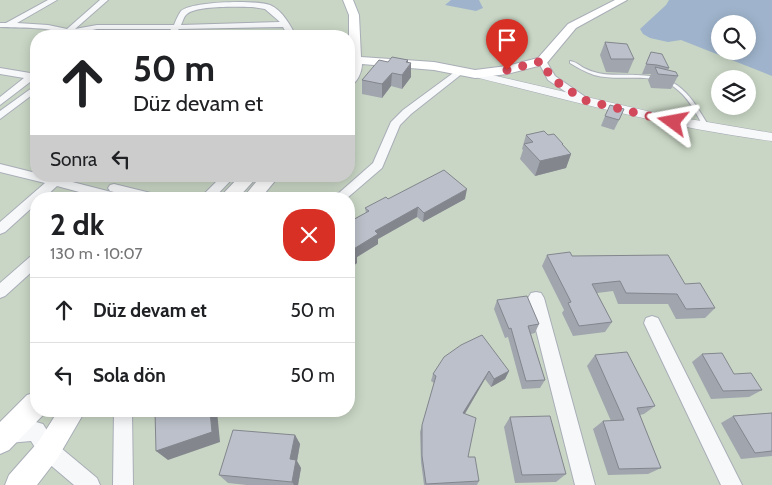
<!DOCTYPE html>
<html lang="tr">
<head>
<meta charset="utf-8">
<style>
  :root { --surface:#fff; --page:#f6f6f6; --text:#202124; --muted:#757577; --line:#e0e0e0 }
  body { margin:0; font-family:Cabin,sans-serif; background:var(--page); color:var(--text); height:100vh; display:flex; flex-direction:column; font-size:19px; white-space:nowrap }
  * { box-sizing:border-box; margin:0 }
  p { font-size:16px; color:var(--muted) }
  .icon { flex:none; width:28px; height:28px; fill:none; stroke:currentColor; stroke-width:2; stroke-linecap:round; stroke-linejoin:round }
  .map { position:relative; flex:1; overflow:hidden }
  .side { position:absolute; left:30px; top:192px; width:325px; height:225px; display:flex; flex-direction:column; background:var(--surface); border-radius:20px; box-shadow:0 2px 12px #0003 }
  .side>* { flex:none }
  .hud { position:absolute; left:30px; top:30px; width:325px; height:152px; border-radius:20px; box-shadow:0 2px 12px #0003; background:#fff; color:var(--text); overflow:hidden }
  .controls { position:absolute; left:711px; top:15px; display:grid; gap:10px }
  .controls a { display:grid; place-items:center; width:45px; height:45px; border-radius:50%; background:var(--surface); box-shadow:0 2px 12px #0003; font-size:25px }
  .pin { position:absolute; display:grid; place-items:center; width:42px; height:42px; color:#fff; margin:-51px -21px; border-radius:50% 50% 50% 0; rotate:-45deg; box-shadow:0 0 5px #0007 }
  .pin .icon { rotate:45deg }
  .me { position:absolute; width:55px; margin:-28px; rotate:283deg; stroke-linejoin:round; filter:drop-shadow(0 0 4px #0008) }
  .turn { display:flex; align-items:center; gap:18px; height:105px; padding:0 20px; font-size:22px }
  .turn .icon { width:65px; height:65px; stroke-width:2.5 }
  .turn b { display:block; font-size:35px; line-height:42px }
  .then { display:flex; align-items:center; height:48px; padding:0 20px; background:#0003; gap:10px; font-size:19px }
  .round { display:grid; place-items:center; flex:none; width:52px; height:52px; border-radius:20px; background:var(--page) }
  .overview { display:flex; align-items:center; justify-content:space-between; height:85px; padding:0 20px }
  h1 { font-size:30px; font-weight:800; line-height:38px }
  ul { padding:0; list-style:none }
  li { display:flex; align-items:center; gap:15px; height:65px; padding:0 20px; border-top:1px solid var(--line) }
  li div { flex:1 }
  li b { display:block; font-size:19px }
  li em { font-style:normal }
  .map>svg:first-child { display:block }
</style>
</head>
<body>
<div class="map">
<svg width="772" height="485" viewBox="0 0 772 485">
  <rect width="100%" height="100%" fill="#e4e7ec"/>
  <!-- green -->
  <path fill="#c9d6c5" fill-rule="evenodd" d="M0,0H772V485H0ZM720,24H748V51H720ZM36,36H349V176H36ZM720,79H748V106H720ZM36,199H349V411H36Z"/>
  <!-- water -->
  <path fill="#9fb4cc" fill-rule="evenodd" d="M451,0H479L483,8L476,11L445,5Z
    M669,0H772V76L681,40L668,42L650,38L643,34L640,29L666,5ZM720,24H748V51H720Z"/>
  <g fill="none" stroke-linecap="round" stroke-linejoin="round">
    <defs>
      <path id="service" d="M570,61C576,62 579,65 584,68C588,70 593,72 598,73C611,76 624,74 637,75C681,76 689,94 710,128L707,130L705,129C697,116 691,101 679,91C656,69 622,83 594,75C585,72 578,68 570,63Z"/>
      <path id="minor" d="M48,0H57L17,23L48,25L67,29L100,0H108L75,29L97,25H174C176,20 178,15 181,11C193,1 255,0 270,5C283,11 290,25 296,36H288L283,27L179,29L173,34L169,32L171,29H97L73,34L74,36H66C58,26 14,28 0,27V23H6ZM252,7L265,9L280,22L181,25C183,21 184,16 187,14C198,5 238,7 252,7Z
        M542,58L545,59L555,76L587,98V102H581L548,80L538,61Z
        M0,68L30,73L36,70V80L34,79L0,105V97L24,78L0,74Z
        M460,68L465,71L463,73L411,114L400,125L382,168L346,199H332L373,163L391,122L403,110Z
        M36,85V92L0,119V111Z
        M0,164L36,173V176H49L123,195L129,199H105L57,186L43,199H36V204L5,232L0,234V222L45,183L0,172Z
        M222,176H235L213,199H199Z
        M114,184L163,196L165,199H141L110,191L108,188L110,185Z
        M36,255V268L5,296L0,298V283L31,256Z
        M536,292L541,293L544,298L595,485H575L528,298L531,293Z
        M652,316L658,318L742,485H721L644,323L646,318Z
        M114,411H132L133,485H113Z
        M36,422L43,424L55,443L97,478L100,485H74L41,457L31,441L9,443L2,440L0,432L2,426L9,423Z"/>
      <path id="tertiary" d="M475,71L660,114L772,133V141C670,128 571,101 471,76L469,74Z"/>
      <path id="secondary" d="M343,0H353L359,15L361,57L434,62L475,70L507,66L538,58L568,24L615,0H627L576,28L546,64L507,74L475,78L434,70L362,64C362,72 357,84 349,86V15Z
        M240,176H258L237,199H218Z
        M261,176H279L260,199H242Z
        M36,392V411H45V413L9,450L0,454V422L27,395Z
        M58,411H85L57,459L37,485H5L9,475L39,441Z"/>
    </defs>
    <!-- service casing -->
    <use href="#service" stroke="#a9aeb7" stroke-width="2"/>
    <!-- minor casing -->
    <use href="#minor" stroke="#a9aeb7" stroke-width="2"/>
    <!-- tertiary casing -->
    <use href="#tertiary" stroke="#a9aeb7" stroke-width="1"/>
    <!-- secondary casing -->
    <use href="#secondary" stroke="#a9aeb7" stroke-width="2"/>
    <!-- service -->
    <use href="#service" fill="#f7f8fa" fill-rule="evenodd"/>
    <!-- minor -->
    <use href="#minor" fill="#f7f8fa" fill-rule="evenodd"/>
    <!-- tertiary -->
    <use href="#tertiary" fill="#f7f8fa" fill-rule="evenodd"/>
    <!-- secondary -->
    <use href="#secondary" fill="#fff" fill-rule="evenodd"/>
  </g>
  <!-- wall -->
  <path fill="#a1a5ae" d="M605,42L634,59L628,73L606,72L600,55Z
    M651,52L669,68L668,70L678,76L671,89L651,88L648,80L651,74H642Z
    M388,62L411,63V77L402,89L391,86L382,98L362,94V80Z
    M605,116L619,120L614,130L601,126Z
    M526,135H548L563,145L571,154L566,168L535,176L520,159L523,150L522,149Z
    M388,199H465L423,222L417,217L378,239V244L357,257V263L349,269V222L366,213L365,208Z
    M547,255L572,256L685,284L715,308L705,318L676,319L668,304H618L613,291L597,293L612,322L605,332L573,336L562,313L564,310L542,266Z
    M497,300L539,324L535,333L531,334L545,380L540,388L522,389L508,337L505,338L494,309Z
    M702,354L734,374L762,390L749,397L711,399L692,362Z
    M595,355L655,406L644,414L640,415L661,468L648,474L608,475L593,429L603,421H611L587,366Z
    M509,371L505,379L491,387L485,379L465,414L468,457L479,481L477,485H424L421,462L420,432L434,383L431,381L433,374Z
    M772,413V456L741,459L721,423L733,416Z
    M510,417L566,474L556,482L515,483L504,427Z
    M295,435L300,444L297,461L301,468L298,485H247L228,483L219,475Z"/>
  <!-- shaded-wall -->
  <path fill="#83868d" d="M408,60V68L411,63V77L402,89V75L406,62Z
    M392,73L391,86L382,98V84Z
    M562,144H563L558,157L571,154L566,168L535,176L540,161Z
    M467,189L465,199L423,222L424,213Z
    M418,207L417,217L378,239V244L357,257V263L349,269V259L352,250L375,231Z
    M489,371L485,379L461,420L463,413Z
    M509,371L505,379L491,387L494,379Z
    M210,411H217L220,442L168,460L156,451Z
    M295,435L300,444L297,461L301,468L298,485H294L292,482L290,459Z"/>
  <!-- building -->
  <path fill="#bbc0ca" stroke="#83868d" d="M605,42L627,44L634,59H611Z
    M651,52L662,54L669,68L657,65L646,64Z
    M392,57L408,60L406,62L411,63L402,75L392,73L382,84L362,80L379,60L388,62Z
    M655,67L676,72L678,76L658,74Z
    M610,105L624,109L619,120L605,116Z
    M544,131L548,135L554,134L563,144H562L571,154L540,161L524,144L533,142L526,135Z
    M444,170L467,189L424,213L418,207L375,231L378,234L352,250L356,254L349,259V222L369,211L365,208L386,197L388,199Z
    M570,252L572,256L668,255L685,284L700,283L715,308L686,309L677,294L626,293L620,281L592,284L612,322L579,326L568,303L571,302L547,255Z
    M527,296L539,324L528,326L545,380L526,381L511,328L509,329L497,300Z
    M482,335L509,371L494,379L489,371L463,413L476,418L468,457H475L479,481L426,484L422,456V425L436,376L433,374L444,357L461,345Z
    M627,352L655,406L637,408L661,468L619,469L603,421L624,420L595,355Z
    M722,353L734,374L751,373L762,390L723,391L702,354Z
    M155,411H210L212,432L156,451Z
    M772,413V451L755,453L733,416Z
    M550,416L566,474L522,475L510,417Z
    M233,430L295,435L290,459L296,460L292,482L219,475Z"/>
  <g fill="none" stroke-linecap="round" stroke-linejoin="round">
    <!-- route -->
    <path stroke="#d1495b" stroke-width="9" stroke-dasharray="0 16.2" d="M507,70L542,61L551,78L584,100L673,122"/>
  </g>
</svg>
<div class="controls">
<a><svg class="icon" aria-label="search" viewBox="0 0 24 24"><circle cx="10" cy="10" r="6"/><path d="M15 15l6 6"/></svg></a>
<a><svg class="icon" aria-label="layers" viewBox="0 0 24 24"><path d="M12 4l9 5-9 5-9-5zM3 14l9 5 9-5"/></svg></a>
</div>
<div class="pin" style="left:507px;top:70px;background:#d93025"><svg class="icon" aria-label="arrive" viewBox="0 0 24 24"><path d="M6 21V4h12l-3 4 3 4H6"/></svg></div>
<svg class="me" style="left:673px;top:122px" viewBox="-20 -20 40 40"><path d="M0-17L14 15 0 8-14 15z" fill="#d1495b" stroke="#fff" stroke-width="4"/></svg>
<div class="hud">
<div class="turn"><svg class="icon" aria-label="ahead" viewBox="0 0 24 24"><path d="M12 20V5M6 11l6-6 6 6"/></svg><div><b>50 m</b>Düz devam et</div></div>
<div class="then">Sonra<svg class="icon" aria-label="left" viewBox="0 0 24 24"><path d="M17 20v-9H6M10 6l-5 5 5 5"/></svg></div>
</div>
<section class="side">
<div class="overview"><div><h1>2 dk</h1><p>130 m · 10:07</p></div><a class="round" style="background:#d93025;color:#fff"><svg class="icon" aria-label="close" viewBox="0 0 24 24"><path d="M6 6l12 12M18 6L6 18"/></svg></a></div>
<ul>
<li><svg class="icon" aria-label="ahead" viewBox="0 0 24 24"><path d="M12 20V5M6 11l6-6 6 6"/></svg><div><b>Düz devam et</b></div><em>50 m</em></li>
<li><svg class="icon" aria-label="left" viewBox="0 0 24 24"><path d="M17 20v-9H6M10 6l-5 5 5 5"/></svg><div><b>Sola dön</b></div><em>50 m</em></li>
</ul>
</section>
</div>
</body>
</html>
